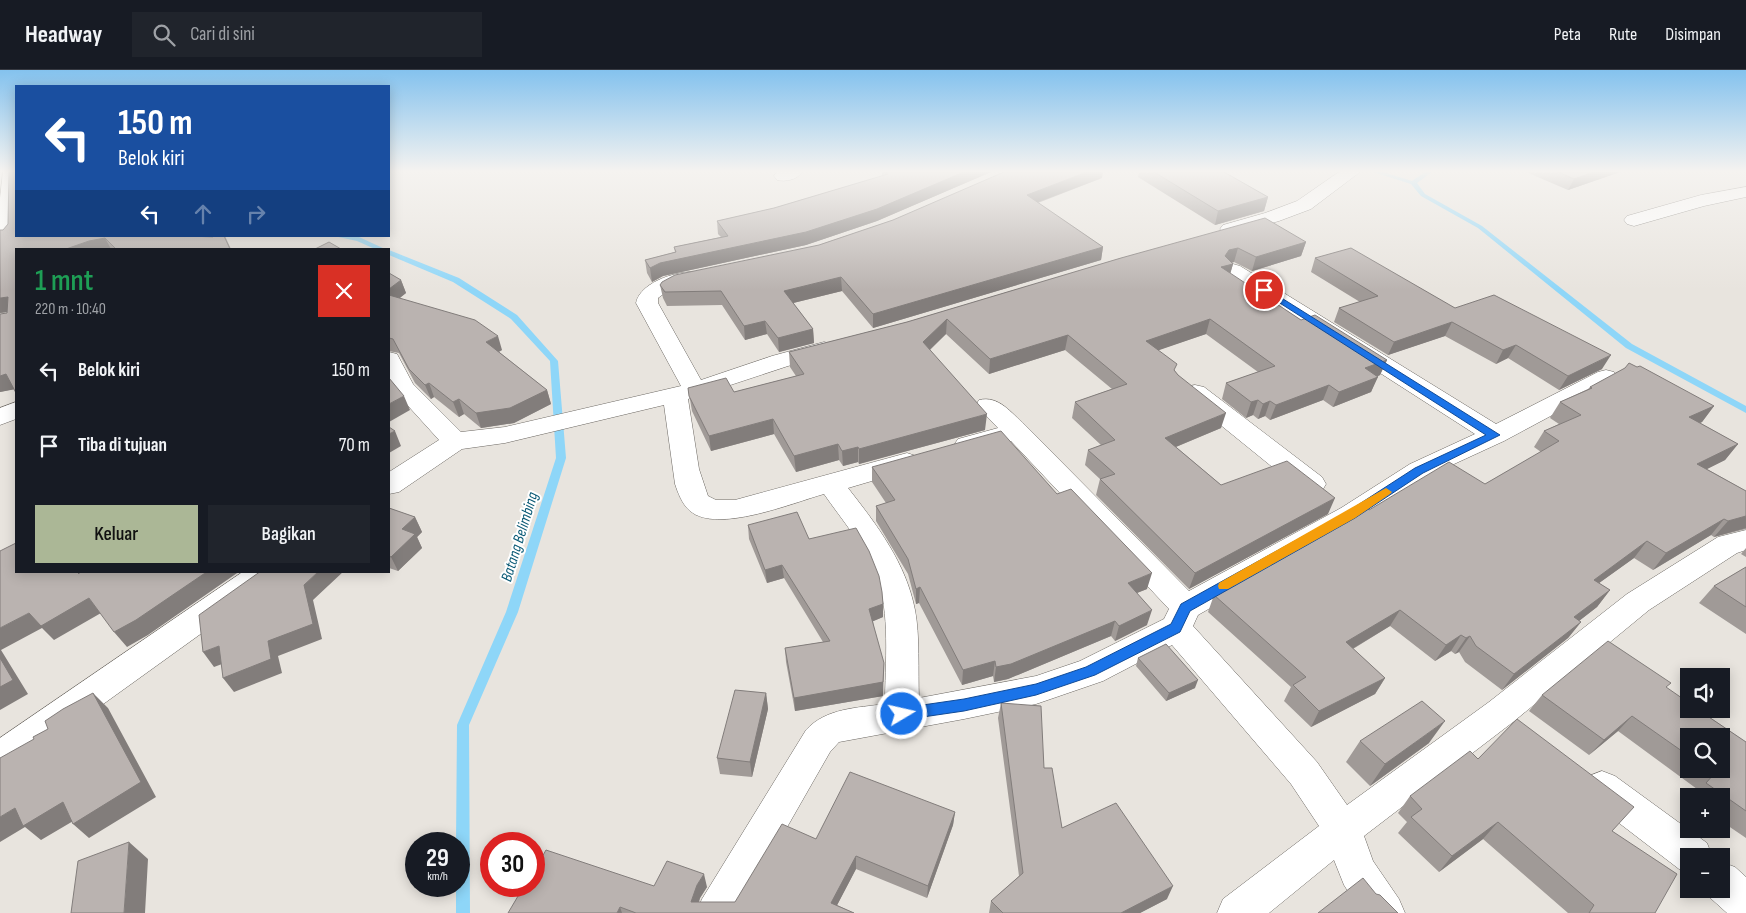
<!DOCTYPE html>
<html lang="id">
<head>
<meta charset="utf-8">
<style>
  :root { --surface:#171b24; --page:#20242c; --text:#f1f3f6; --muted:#9ea1a6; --line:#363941; --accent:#abb796 }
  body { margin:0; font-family:"Sofia Sans Condensed",sans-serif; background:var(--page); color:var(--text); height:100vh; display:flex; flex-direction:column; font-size:19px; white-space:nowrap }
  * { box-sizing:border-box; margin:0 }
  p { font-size:16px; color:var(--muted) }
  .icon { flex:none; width:28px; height:28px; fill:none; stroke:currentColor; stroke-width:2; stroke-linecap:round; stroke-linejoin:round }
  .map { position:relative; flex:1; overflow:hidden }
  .side { position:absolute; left:15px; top:178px; width:375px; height:325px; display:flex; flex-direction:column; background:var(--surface); border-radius:0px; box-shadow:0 2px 12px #0003 }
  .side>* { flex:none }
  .top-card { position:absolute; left:15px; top:15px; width:375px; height:152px; border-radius:0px; box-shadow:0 2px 12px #0003; background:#1a4fa0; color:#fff; overflow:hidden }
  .tools { position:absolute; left:1680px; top:598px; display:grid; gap:10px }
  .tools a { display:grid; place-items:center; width:50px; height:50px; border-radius:0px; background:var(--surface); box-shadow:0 2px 12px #0003; font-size:25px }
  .speed { position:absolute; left:405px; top:762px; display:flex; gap:10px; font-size:25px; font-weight:700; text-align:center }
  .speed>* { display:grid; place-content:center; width:65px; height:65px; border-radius:50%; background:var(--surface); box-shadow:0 2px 12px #0003; line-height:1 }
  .speed small { font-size:12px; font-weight:400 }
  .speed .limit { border:8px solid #d22; background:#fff; color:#111 }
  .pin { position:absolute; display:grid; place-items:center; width:42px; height:42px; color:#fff; margin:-21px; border:2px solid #fff; border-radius:50%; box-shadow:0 1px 5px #0007 }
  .me { position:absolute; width:55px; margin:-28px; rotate:81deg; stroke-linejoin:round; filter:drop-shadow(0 0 4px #0008) }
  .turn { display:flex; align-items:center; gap:18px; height:105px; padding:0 20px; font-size:22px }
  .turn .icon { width:65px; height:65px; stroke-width:2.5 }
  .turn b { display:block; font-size:35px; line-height:42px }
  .lanes { display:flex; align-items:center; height:48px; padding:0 20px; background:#0003; justify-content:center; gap:25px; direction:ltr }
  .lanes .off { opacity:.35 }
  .round { display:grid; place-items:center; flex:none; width:52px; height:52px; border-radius:0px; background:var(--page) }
  .summary { display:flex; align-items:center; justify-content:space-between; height:85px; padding:0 20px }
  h1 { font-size:30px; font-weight:600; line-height:38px; color:#1e9e55 }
  .cta { display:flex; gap:10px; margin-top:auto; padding:10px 20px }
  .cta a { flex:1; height:58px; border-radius:0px; background:var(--accent); color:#111; font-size:20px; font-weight:600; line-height:58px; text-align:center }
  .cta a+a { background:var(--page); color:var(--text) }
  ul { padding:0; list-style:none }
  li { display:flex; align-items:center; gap:15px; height:75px; padding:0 20px }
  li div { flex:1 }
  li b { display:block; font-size:19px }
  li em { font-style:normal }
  header { display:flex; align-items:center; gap:30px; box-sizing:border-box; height:70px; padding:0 25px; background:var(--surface); border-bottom:1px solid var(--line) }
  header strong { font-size:24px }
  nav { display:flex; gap:28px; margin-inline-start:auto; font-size:18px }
  .search { width:350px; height:45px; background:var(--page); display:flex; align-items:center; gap:12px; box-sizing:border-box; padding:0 18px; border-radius:0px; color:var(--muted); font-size:19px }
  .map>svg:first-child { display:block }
</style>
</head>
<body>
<header>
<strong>Headway</strong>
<div class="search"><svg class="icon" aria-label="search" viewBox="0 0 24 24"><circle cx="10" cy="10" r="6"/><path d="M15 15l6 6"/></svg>Cari di sini</div>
<nav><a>Peta</a><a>Rute</a><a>Disimpan</a></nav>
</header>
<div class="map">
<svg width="1746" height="843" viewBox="0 0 1746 843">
  <rect width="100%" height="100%" fill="#e8e4de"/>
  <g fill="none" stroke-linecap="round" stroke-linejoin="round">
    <!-- stream -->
    <path fill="#8ed6f8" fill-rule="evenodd" d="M1373,102H1383L1412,111L1425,102H1432L1417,113L1425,124L1482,156L1632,274L1746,336V343L1626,278L1478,158L1421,126L1411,114Z
      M334,166L359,167L385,179H375L357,171Z
      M389,180L459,208L517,245L558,291L566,388L518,542L469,655L470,843H456V816H459V774H456L457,655L506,542L556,388L550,291L511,249L453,212L389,185Z"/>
    <defs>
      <path id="minor" d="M3,102H16L15,167L12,171L0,172V128Z
        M777,102H802C797,110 785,112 777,110L774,106Z
        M1339,102H1360L1311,139L1279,151L1230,165L1223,163L1220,159L1223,155L1265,143L1297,131Z
        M1746,117V127L1704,136L1634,156L1627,154L1624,150L1627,146L1701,125Z
        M1233,194L1240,196L1496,354L1598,302L1606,300L1614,302L1618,307L1614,312L1504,371L1428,406L1361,452L1198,545L1193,556L1317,692L1347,735L1489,632L1627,524L1718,467L1746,460V480L1737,483L1649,540L1513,652L1364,766L1373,791L1399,829L1405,843H1362L1344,815L1334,790L1269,843H1217L1223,829L1319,756L1291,714L1172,575L1103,611L1036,634L964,649L839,672L830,682L738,843H696L702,829L806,660C826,638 857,638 885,634C885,594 891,542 876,505C864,475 842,450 824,424C792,433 717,464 690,441C682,434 678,423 675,414L664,335L505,373L462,379L399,422L389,424V402L439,370L391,317L389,313V282L397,284L413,314L461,362L505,357L681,316L636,233C640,211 683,198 702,203L705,207L702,211L669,220L658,228V233L701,310L772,286L824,272L832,274L836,279L832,284L788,296L688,329L699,399L708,426L716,430H735L907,383L916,386L920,392L916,398L848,418C877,455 906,493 915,540C920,565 918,602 919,628L1036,606L1080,591L1164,549L1169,539L1011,371L967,383L958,381L954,375L958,369L998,358L976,335L979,330C999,325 1011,343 1025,355L1189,521L1341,438L1410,394L1475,364L1226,204L1223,200L1226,196Z
        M1195,315L1204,317L1322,407L1326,414L1322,421L1312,423L1302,421L1186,327L1183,322L1186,317Z
        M16,332V349L0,355V338Z
        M244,501H281L277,509L13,699L0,704V668Z
        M1602,701L1615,706L1707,773L1712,786H1689V803L1679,799L1589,730L1584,718L1589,706Z
        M1721,792L1735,797L1746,807V843H1727L1707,825L1705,819H1721Z"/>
    </defs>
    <!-- minor casing -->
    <use href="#minor" stroke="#6c6863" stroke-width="1"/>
    <!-- minor -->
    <use href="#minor" fill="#fff" fill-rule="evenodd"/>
  </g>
  <!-- wall -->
  <path fill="#a09a97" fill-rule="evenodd" d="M882,102H991L877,151L806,175L663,206L652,212L647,203L645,190L675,182L674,177L721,167L718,164L717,151L774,138L882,106Z
    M1139,102H1224L1268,127L1264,141L1215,155L1138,107Z
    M1526,102H1620L1568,120Z
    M1102,108L1038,133L1103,177L1101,190L873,258L842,221L793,233L813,259L814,273L779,282L767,264L745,270L722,235L667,236L663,228L660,215L819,175L893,150Z
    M16,166H197L213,167V166H225L231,179H16L14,319L0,322L7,242L0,243Z
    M1306,172L1301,186L1252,201L1234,192L1232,193L1233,194L1230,204L1301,250L1387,290L1380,305L1377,307L1371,322L1333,337L1323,330L1270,350L1265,346L1258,349L1253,345L1246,348L1222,329L1226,313L1258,302L1206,264L1158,280L1221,358L1176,377L1221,415L1328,444L1189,519L1096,425L1100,409L1085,395L1088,380L1101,375L1072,348L1075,332L1112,319L1065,280L989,304L946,264L930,280L985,360L859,394L858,392L843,396L839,390L796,402L774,364L711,381L692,341L688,318L734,322L796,306L790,297L789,282L907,252L1121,188Z
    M1315,188L1455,238L1602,299L1559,320L1508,288L1496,294L1445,266L1388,285L1334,252L1339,238L1360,232L1311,202Z
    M389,203L401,210L406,223L400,228L502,280L499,282L547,320L551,334L514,353L481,358L464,344L459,347L434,327L431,329L415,313L399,283L389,281Z
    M1590,317L1714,336L1702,352L1700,353L1738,374L1725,390L1707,399L1746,421V459L1714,467L1711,465L1653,500L1634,488L1599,513L1610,520L1597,537L1579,551L1581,552L1568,568L1502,620L1465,592L1459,582L1455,584L1451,581L1435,591L1390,556L1353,579L1385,608L1375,624L1311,657L1284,631L1291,617L1208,542L1214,525L1369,440L1485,414L1541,382L1534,377L1544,361L1559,354L1550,348L1560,332L1588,319Z
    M872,397L1057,424L1147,519L1137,523L1147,555L1115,571L1111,566L1008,609L994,612L993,606L962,615L919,533L916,534L908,504L876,451V436L886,433L872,412Z
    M389,438L415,447L422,462L417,467L422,478L398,501L389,498Z
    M748,455L809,469L883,534V547L873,551L883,626L795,641L786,592L785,578L823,572L784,508L767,513L749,469Z
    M1746,478V487L1741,484Z
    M1746,497V564L1699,533L1714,516Z
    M1138,588L1195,618L1166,631L1136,596Z
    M1666,618L1746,672V768L1721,751V726H1691L1697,719L1618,661L1589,685L1529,641L1542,625ZM1689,666L1721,699H1689Z
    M766,623L768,639L752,707L720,704L717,688Z
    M1001,633L1044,698L1062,758L1167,829L1140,843H989L991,831L1019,806L998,648Z
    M1360,671L1429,673L1370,716L1346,692Z
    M1478,689L1612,761L1655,843H1568L1483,769L1439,802L1398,763L1407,752L1398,743L1410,726Z
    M955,742L953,755L927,828L856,799L837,835L854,843H508L654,816L707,817L700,828L699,832H735L816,769Z"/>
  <!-- shaded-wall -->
  <path fill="#827d7b" d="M964,102H991L877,151L806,175L663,206L652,212L650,198L660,193Z
    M1087,102H1103L1102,108L1025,137L1027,125Z
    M1594,102H1620L1568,120L1574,109Z
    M1268,127L1264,141L1215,155L1218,141Z
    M105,168L111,179H66L89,171Z
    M1306,172L1301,186L1252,201L1256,187Z
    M1103,177L1101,190L873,258V244Z
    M1238,178L1234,192L1225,194H1233L1229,208L1221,197L1225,186L1229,180Z
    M841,207L842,221L785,235L784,221Z
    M401,210L406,223L389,236V219Z
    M8,227L16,241L0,243V228Z
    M947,249L946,264L922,287L923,272Z
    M1210,249L1206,264L1142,286L1146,271Z
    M765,251L767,264L745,270L744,256Z
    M1452,252L1445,266L1388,285L1394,272Z
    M813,259L814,273L779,282L778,268Z
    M1068,265L1065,280L989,304L990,289Z
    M498,266L502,280L490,286L486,272Z
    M1516,275L1508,288L1496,294L1503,280Z
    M1611,285L1602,299L1559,320L1568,306Z
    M1387,290L1380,305L1358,314L1365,298Z
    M6,304L16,319L0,322V306Z
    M1378,307L1371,322L1333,337L1339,322Z
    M429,313L434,327L431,329L425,315Z
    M1329,315L1323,330L1270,350L1276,335Z
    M547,320L551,334L514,353L481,358L476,343Z
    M404,326L410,340L389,352V334Z
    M459,329L464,344L459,347L453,332Z
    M1258,330L1253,345L1246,348L1251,332Z
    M1270,331L1265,346L1258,349L1263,334Z
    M1714,336L1702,352L1678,363L1689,347Z
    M1226,343L1221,358L1161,383L1165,368Z
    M987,344L985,360L859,394V379Z
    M773,349L774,364L711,381L709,366Z
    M395,361L401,376L389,383V364Z
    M838,374L839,390L796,402L794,386Z
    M1738,374L1725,390L1685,410L1697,394Z
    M858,377V392L843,396L842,381Z
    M1335,428L1328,444L1189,519L1195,503Z
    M1746,446V458L1714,467L1728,451Z
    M415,447L422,462L417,467L422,478L398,501L391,487L402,459Z
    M1724,449L1711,465L1653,500L1666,483Z
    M1647,471L1634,488L1581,526L1594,510Z
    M782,495L784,508L767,513L765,500Z
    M208,501H240L148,565L127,577L114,562Z
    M319,501H344L313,530L322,569L278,586L282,603L234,622L223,608L268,571L304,515Z
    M1152,503L1147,519L1124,528L1128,513Z
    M920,517L919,533L916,534V519Z
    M1610,520L1597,537L1562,564L1574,547Z
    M89,528L101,543L54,570L42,558L1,580L28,624L0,640V558L29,543Z
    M883,534V547L869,553V539Z
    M1152,540L1147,555L1115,571L1119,556Z
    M1400,540L1390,556L1337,588L1346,572Z
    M1115,551L1111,566L1008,609L994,612L996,597Z
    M1581,552L1568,568L1502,620L1514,604Z
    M1461,565L1451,581L1435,591L1446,575Z
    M1470,566L1459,582L1455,584L1466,568Z
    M219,576L230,591L214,597L203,582Z
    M995,591L993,606L962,615L963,600Z
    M884,593L883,626L795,641L794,628Z
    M1385,608L1375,624L1311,657L1319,641Z
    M1198,610L1195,618L1166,631L1169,623Z
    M93,623L108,638L156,727L89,768L73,754Z
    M766,623L768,639L752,707L750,692Z
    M1632,646L1618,661L1589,685L1604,670Z
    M1445,651L1429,673L1370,716L1385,694Z
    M63,732L80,747L41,770L25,757L0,772V747L15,738Z
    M955,742L953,755L927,828L928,816Z
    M1498,752L1483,769L1439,802L1452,786Z
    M129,772L148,789L145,843H124Z
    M856,786V799L833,843L831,833Z
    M704,804L707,817L700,828L695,843L691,832L697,815Z
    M1173,816L1167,829L1140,843H1121Z
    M620,837L622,843H617Z"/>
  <!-- building -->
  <path fill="#bab3b0" stroke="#827d7b" d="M9,102H16V166H190L213,167V166H224L230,179H116L105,168L89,171L66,179H16V323L6,304L0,306V244L7,243L8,227L0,228V160H3L8,154Z
    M884,102H964L877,139L806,162L660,193L650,198L645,190L676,182L674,177L728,166L717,151L774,138L888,104Z
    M1004,102H1087L1027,125L1103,177L873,244L841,207L784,221L813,259L778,268L765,251L744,256L721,221L665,222L660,215L662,212L675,205L819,175L893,150Z
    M1154,102H1224L1268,127L1218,141Z
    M1558,102H1594L1574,109Z
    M1265,148L1306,172L1256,187L1238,178L1229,180L1225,186L1233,194L1221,197L1301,250L1315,245L1387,290L1365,298L1378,307L1339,322L1329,315L1276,335L1270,331L1263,334L1258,330L1251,332L1226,313L1275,296L1210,249L1146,271L1177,294L1174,300L1178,305L1226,343L1165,368L1221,415L1287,391L1335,428L1195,503L1100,409L1115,404L1088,380L1115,370L1075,332L1127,314L1068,265L990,289L947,249L923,272L987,344L859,379L858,377L842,381L838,374L794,386L773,349L709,366L689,326L688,318L726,308L734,322L804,304L789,282L907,252L1121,188Z
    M329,172L341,179H315Z
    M1351,178L1455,238L1494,225L1611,285L1568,306L1516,275L1503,280L1452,252L1394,272L1339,238L1378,226L1315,188Z
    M389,203L401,210L389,219Z
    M389,225L475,250L498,266L486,272L547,320L510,338L476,343L459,329L453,332L429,313L425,315L409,299L393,269L389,268Z
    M1629,293L1637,297L1640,296L1714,336L1689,347L1738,374L1697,394L1746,421V446L1728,451L1724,449L1666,483L1647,471L1594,510L1610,520L1574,547L1581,552L1514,604L1476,576L1470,566L1466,568L1461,565L1446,575L1400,540L1346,572L1385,608L1319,641L1293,615L1306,607L1214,525L1368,438L1369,440L1449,392L1485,414L1559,371L1544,361L1581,345L1560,332L1592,318L1590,317L1625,298Z
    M389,308L404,326L389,334Z
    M389,357L395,361L389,364Z
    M1001,361L1057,424L1071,419L1152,503L1128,513L1152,540L1119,556L1115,551L1011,594L996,597L995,591L963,600L920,517L916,519L908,489L876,436L895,430L872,397Z
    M389,438L415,447L402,459L415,464L391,487L389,486Z
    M797,442L809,469L856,458L869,481L879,506L882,522L883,534L869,539L884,593L883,612L794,628L785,578L830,571L782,495L765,500L748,455Z
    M16,473V501H76L79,504V501H208L136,550L114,562L89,528L41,556L29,543L0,558V481Z
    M1746,497V537L1714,516Z
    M261,501H319L304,515L313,554L268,571L271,589L223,608L219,576L203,582L199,545Z
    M1608,571L1671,613L1666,617L1689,633V639H1697L1746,672V741L1706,713L1714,704L1707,699H1721V666H1689V686L1632,646L1604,670L1542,625Z
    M1166,574L1198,610L1169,623L1138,588Z
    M0,588L13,610L0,617Z
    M735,620L766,623L750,692L717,688Z
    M93,623L141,712L73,754L63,732L23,756L15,738L0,747V688L34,669L33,667L48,659L45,651L63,639Z
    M1422,631L1445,651L1385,694L1360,671Z
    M1001,633L1041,636L1044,698H1052L1062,758L1116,733L1173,816L1121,843H1003L991,831L1023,803Z
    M1517,649L1634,737L1612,761L1677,804L1655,843H1589L1594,835L1498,752L1452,786L1411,747L1422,739L1410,726L1470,681L1478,689Z
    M850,702L955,742L928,816L856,786L831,833L854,843H636L620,837L617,843H508L524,816H534V801L546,780L654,816L667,791L704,804L697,815L691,832H735L782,754L816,769Z
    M129,772L124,843H71L78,791Z
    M1363,808L1376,824L1380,825L1398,843H1318Z"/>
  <!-- sky -->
  <linearGradient id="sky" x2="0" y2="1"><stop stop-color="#84c2ee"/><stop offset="0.46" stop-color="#f5f3f0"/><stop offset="1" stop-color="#f5f3f0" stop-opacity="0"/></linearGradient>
  <rect width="1746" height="220" fill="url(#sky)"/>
  <!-- route -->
  <path fill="#1a73e8" stroke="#114b97" d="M1264,217L1500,365L1423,403L1355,448L1190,541L1180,562L1095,605L1036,625L964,641L902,650L897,648L895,644L897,640L902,638L964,629L1036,614L1086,597L1171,554L1181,534L1347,442L1415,398L1486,365L1261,221L1260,220Z"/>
  <!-- slow -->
  <path fill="#f59e0b" d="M1386,418L1392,422L1390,424L1355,448L1228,519H1219L1218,516L1219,513Z"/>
  <g text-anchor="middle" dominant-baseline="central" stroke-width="4" stroke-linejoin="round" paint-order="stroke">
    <!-- water labels -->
    <g font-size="16" font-style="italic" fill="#095975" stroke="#fff">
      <text transform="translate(520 467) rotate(-73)">Batang Belimbing</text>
    </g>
  </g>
</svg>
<div class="tools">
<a><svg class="icon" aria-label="sound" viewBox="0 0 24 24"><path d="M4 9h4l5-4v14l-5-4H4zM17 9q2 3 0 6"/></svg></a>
<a><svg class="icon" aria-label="search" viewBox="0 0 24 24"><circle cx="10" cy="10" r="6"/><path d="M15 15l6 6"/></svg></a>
<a>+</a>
<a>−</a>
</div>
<div class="speed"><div>29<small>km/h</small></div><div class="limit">30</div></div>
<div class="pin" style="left:1264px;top:220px;background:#d93025"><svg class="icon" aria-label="arrive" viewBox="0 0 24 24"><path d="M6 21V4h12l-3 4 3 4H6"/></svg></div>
<svg class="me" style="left:902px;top:644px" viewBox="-20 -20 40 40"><circle r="17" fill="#1a73e8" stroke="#fff" stroke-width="3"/><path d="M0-11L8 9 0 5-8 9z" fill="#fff"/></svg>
<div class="top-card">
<div class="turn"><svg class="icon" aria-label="left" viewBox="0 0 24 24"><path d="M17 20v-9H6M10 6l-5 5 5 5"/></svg><div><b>150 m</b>Belok kiri</div></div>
<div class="lanes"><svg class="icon" aria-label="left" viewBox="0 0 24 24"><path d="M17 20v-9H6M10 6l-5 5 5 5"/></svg><svg class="icon off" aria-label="ahead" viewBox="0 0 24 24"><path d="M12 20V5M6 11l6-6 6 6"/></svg><svg class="icon off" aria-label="right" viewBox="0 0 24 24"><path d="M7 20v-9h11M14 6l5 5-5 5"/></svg></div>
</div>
<section class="side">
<div class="summary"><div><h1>1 mnt</h1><p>220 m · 10:40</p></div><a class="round" style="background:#d93025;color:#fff"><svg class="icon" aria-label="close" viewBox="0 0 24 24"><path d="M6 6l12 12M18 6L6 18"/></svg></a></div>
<ul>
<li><svg class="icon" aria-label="left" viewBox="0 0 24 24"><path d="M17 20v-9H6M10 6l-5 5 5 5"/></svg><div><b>Belok kiri</b></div><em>150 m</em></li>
<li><svg class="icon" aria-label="arrive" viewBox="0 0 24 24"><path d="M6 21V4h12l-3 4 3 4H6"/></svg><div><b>Tiba di tujuan</b></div><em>70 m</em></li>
</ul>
<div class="cta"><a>Keluar</a><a>Bagikan</a></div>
</section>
</div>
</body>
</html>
